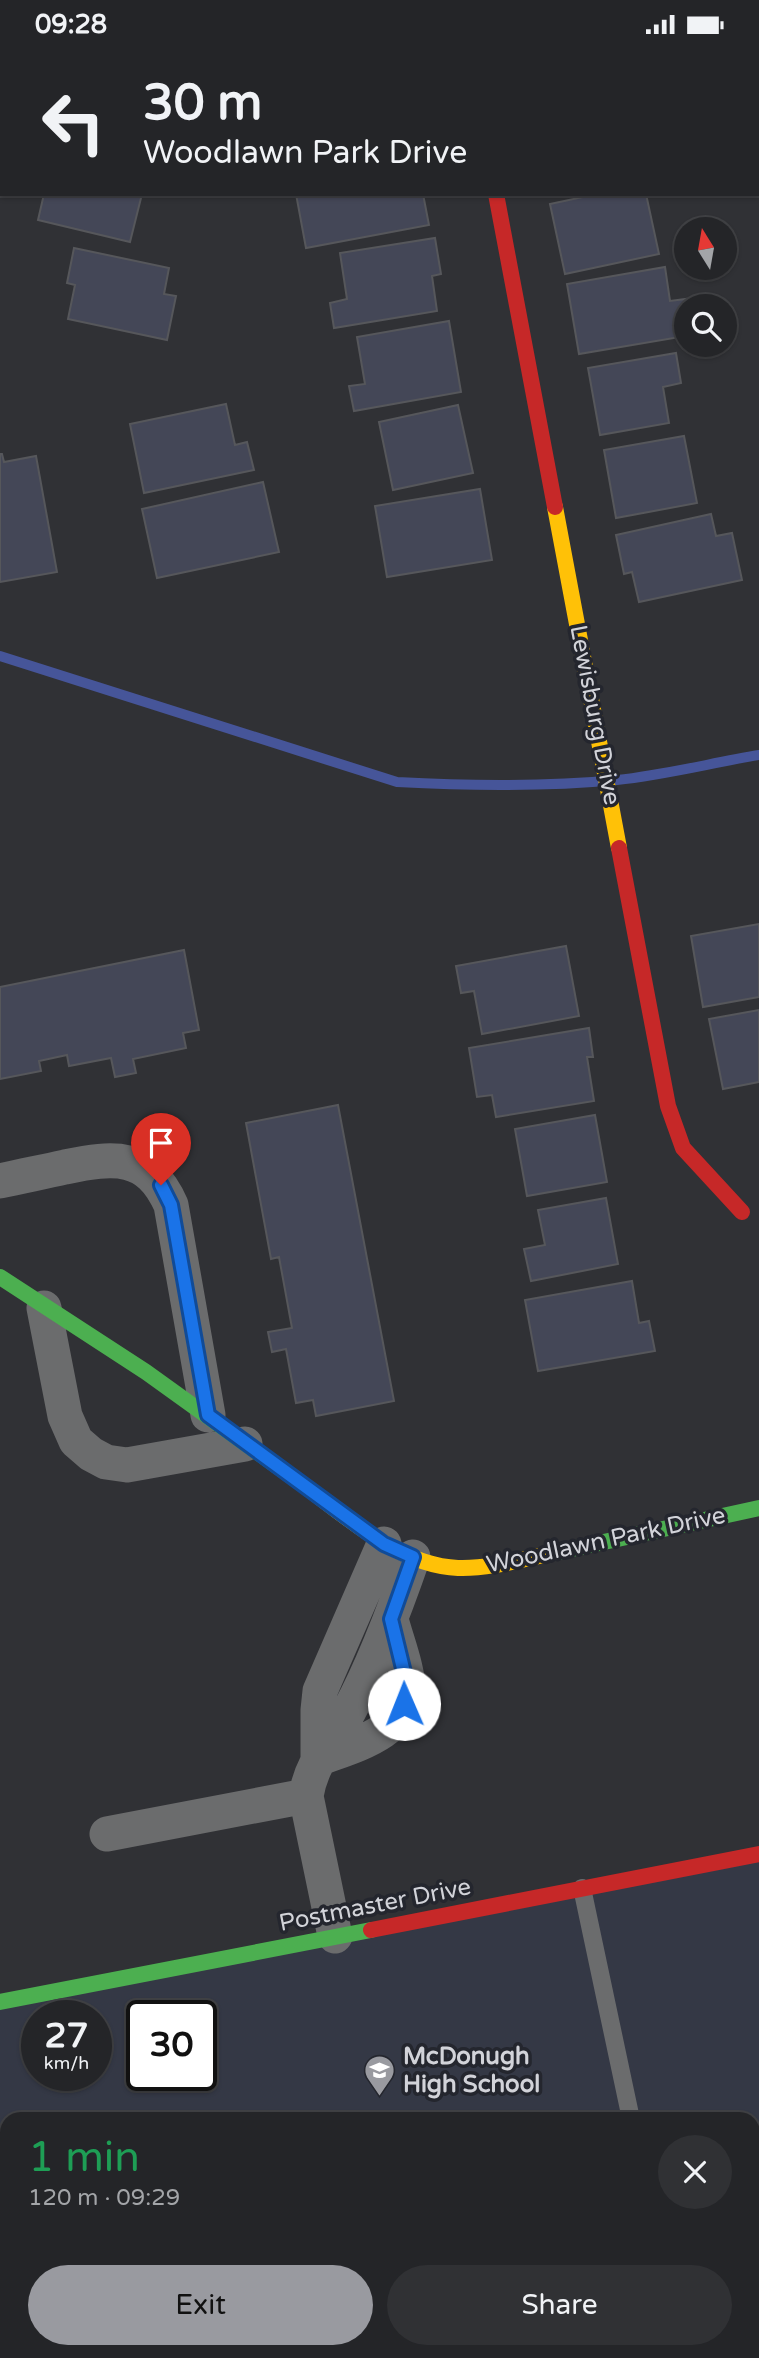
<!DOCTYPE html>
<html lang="en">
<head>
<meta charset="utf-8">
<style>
  :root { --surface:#242528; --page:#303134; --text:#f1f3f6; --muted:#a3a5a8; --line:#414245; --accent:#999aa0 }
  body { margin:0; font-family:"Varela Round",sans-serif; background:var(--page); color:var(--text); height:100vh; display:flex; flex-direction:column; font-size:26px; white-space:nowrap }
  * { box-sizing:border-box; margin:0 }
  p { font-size:23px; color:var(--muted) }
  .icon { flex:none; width:38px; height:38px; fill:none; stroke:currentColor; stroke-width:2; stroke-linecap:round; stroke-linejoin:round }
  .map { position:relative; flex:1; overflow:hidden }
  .panel { position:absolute; left:0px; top:2063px; width:760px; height:247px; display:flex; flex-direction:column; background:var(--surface); border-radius:21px 21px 0 0; box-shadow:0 2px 5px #0004,0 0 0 2px var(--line) }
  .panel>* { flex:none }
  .guide { position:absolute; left:0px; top:0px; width:760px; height:147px; box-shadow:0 2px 5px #0004,0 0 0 2px var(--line); background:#242528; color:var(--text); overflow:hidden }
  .needle { width:46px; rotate:349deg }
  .tools { position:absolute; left:674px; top:168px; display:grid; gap:14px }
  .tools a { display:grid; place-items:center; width:63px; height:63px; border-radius:50%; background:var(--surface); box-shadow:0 2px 5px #0004,0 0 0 2px var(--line); font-size:35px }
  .speed { position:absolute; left:21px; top:1951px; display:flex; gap:14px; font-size:35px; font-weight:700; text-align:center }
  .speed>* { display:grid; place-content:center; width:91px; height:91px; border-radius:50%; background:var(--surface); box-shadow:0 2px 5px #0004,0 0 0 2px var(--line); line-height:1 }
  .speed small { font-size:18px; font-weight:400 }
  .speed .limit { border:4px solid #111; border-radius:10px; background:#fff; color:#111 }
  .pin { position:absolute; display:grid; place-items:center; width:60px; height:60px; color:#fff; margin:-72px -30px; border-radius:50% 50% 50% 0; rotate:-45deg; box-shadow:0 0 7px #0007 }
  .pin .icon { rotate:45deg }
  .me { position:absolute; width:77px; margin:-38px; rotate:359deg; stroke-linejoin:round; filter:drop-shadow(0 0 5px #0008) }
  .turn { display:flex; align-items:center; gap:24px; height:147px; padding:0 28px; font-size:32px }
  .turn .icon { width:91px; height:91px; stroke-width:2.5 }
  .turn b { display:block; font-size:49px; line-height:60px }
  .round { display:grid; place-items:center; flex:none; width:74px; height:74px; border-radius:37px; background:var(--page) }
  .overview { display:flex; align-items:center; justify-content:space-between; height:119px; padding:0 28px }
  h1 { font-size:42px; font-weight:600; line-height:52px; color:#1e9e55 }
  .primary-button { display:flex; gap:14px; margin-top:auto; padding:14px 28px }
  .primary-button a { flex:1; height:80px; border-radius:42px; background:var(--accent); color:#111; font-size:28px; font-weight:600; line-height:80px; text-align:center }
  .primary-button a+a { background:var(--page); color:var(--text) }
  .status { display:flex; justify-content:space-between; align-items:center; height:49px; padding:0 35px; background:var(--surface); direction:ltr }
  .status svg { height:19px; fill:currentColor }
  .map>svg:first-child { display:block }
</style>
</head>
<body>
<div class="status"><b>09:28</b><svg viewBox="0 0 49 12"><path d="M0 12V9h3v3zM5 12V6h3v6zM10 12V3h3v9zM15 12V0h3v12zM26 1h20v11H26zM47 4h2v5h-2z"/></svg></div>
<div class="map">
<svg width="759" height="2309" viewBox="0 0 759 2309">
  <rect width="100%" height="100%" fill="#303135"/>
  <!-- built -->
  <path fill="#343845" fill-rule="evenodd" d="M759,1808V2309H0V1959ZM37,1967H96V2026H37ZM142,1967H201V2026H142ZM7,2070H752V2303H7Z"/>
  <!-- green -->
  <path fill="#354068" d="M425,2303H567L568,2309H413Z"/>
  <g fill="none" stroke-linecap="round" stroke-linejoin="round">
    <!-- stream -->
    <path stroke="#465599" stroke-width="10" d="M0,607L397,733C470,737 543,738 617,731C665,726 711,714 759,706"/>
  </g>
  <!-- building -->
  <path fill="#444757" stroke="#56575b" stroke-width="2" d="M71,0H165L71,2Z
    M243,0H370V2H244Z
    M521,0H621V2H521Z
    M44,145H142L130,193L38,171Z
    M296,145H423L429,176L306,199Z
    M597,145H646L659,205L565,225L550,155Z
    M435,189L441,225L432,227L437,262L334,279L330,254L347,250L340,204Z
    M74,199L169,219L164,245L176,247L167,291L68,270L75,236L67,234Z
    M665,218L670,252L686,250V287L579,305L567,235Z
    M449,272L461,343L354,362L349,337L365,335L357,288Z
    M676,304L681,334L663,338L669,374L600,386L588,319Z
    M226,355L235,396L247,393L254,421L144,444L130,375Z
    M458,356L473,424L393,441L379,373Z
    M684,387L697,454L616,469L604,401Z
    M0,405H2L4,413L36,407L57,523L0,533Z
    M263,433L279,503L157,529L142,460Z
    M480,440L492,511L387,528L375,457Z
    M711,465L716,487L732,484L742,531L639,553L632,523L624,525L616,486Z
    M759,875V948L703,958L691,887Z
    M566,897L579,967L482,985L474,942L461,944L456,917Z
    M184,901L199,981L183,984L186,999L133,1010L136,1024L115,1028L111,1009L69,1017L67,1006L39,1012L41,1022L0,1030V938Z
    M759,961V1033L723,1040L709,970Z
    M589,979L593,1008H587L594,1052L496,1068L492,1046L477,1048L469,999Z
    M338,1056L394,1352L316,1367L313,1351L296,1354L286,1300L272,1303L268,1283L292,1279L279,1208L271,1210L246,1074Z
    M595,1066L607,1133L527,1147L515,1080Z
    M606,1149L618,1215L531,1232L524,1200L545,1196L538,1161Z
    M632,1232L639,1274L649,1272L655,1302L538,1322L525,1251Z"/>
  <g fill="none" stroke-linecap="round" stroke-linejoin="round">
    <!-- lane -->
    <path stroke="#6b6c6d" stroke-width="18" d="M582,1839L631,2070
      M678,2303L679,2309"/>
    <!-- street -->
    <path stroke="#6b6c6d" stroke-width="35" d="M463,0L464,2
      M0,10L2,4
      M0,1132C22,1127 43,1123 65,1118C114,1108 148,1104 171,1156L208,1366
      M44,1259L65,1367L76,1392L91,1405L106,1413L127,1416L245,1395
      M318,1710V1661L320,1642L384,1495
      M318,1710C351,1697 406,1685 408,1640C408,1620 396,1590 391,1570
      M107,1785L306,1747
      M335,1887L306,1747C311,1713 333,1691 349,1662C375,1614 395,1560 413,1508"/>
    <!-- fast -->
    <path stroke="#4caf50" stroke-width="16" d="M0,1228L146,1323L306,1438
      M549,1505L759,1459
      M0,1953L371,1881"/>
    <!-- slow -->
    <path stroke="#ffc107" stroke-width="16" d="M555,458L619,799
      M306,1438C349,1470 401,1517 458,1519C488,1520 520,1511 549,1505"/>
    <!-- jam -->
    <path stroke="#c62828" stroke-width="16" d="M496,145L555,458
      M619,799L668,1057L683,1099L742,1163
      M371,1881L759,1805"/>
  </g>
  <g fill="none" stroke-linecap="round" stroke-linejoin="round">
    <defs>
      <path id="route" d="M161,1136L171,1156L208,1366L384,1495L413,1508L391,1570L408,1640L404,1655"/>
    </defs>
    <!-- route casing -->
    <use href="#route" stroke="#114b97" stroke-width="18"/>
    <!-- route -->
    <use href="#route" stroke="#1a73e8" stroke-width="12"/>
  </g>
  <!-- icons -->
  <defs>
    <symbol id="school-pin" viewBox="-11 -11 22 30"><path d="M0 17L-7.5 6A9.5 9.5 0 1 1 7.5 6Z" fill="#999aa0" stroke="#24262e"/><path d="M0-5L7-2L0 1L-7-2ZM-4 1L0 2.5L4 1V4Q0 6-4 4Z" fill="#fff"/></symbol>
  </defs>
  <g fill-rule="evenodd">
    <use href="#school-pin" x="362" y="2004" width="35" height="47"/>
  </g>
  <g text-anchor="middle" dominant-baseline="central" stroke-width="7" stroke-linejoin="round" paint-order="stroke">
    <!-- street labels -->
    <g font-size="24" fill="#d2d3d9" stroke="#24262e">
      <text transform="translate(595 666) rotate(79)">Lewisburg Drive</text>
      <text transform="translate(606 1491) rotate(-12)">Woodlawn Park Drive</text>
      <text transform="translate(375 1856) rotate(-11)">Postmaster Drive</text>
    </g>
    <!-- poi labels -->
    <g font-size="24" font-weight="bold" fill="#d2d3d9" stroke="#24262e" text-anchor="start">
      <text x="403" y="2007">McDonugh<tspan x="403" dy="28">High School</tspan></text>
    </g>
  </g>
</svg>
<div class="tools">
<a><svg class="needle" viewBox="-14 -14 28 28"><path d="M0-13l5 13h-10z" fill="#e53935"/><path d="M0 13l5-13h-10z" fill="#a3a5a8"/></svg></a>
<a><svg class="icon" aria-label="search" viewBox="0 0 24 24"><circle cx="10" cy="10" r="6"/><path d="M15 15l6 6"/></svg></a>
</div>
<div class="speed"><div>27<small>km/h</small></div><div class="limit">30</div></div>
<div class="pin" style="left:161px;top:1136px;background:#d93025"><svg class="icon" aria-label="arrive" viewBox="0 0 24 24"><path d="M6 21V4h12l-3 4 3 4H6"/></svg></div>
<svg class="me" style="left:404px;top:1655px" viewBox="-20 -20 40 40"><circle r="19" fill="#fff"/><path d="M0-13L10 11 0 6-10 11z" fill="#1a73e8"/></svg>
<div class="guide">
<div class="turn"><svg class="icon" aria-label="left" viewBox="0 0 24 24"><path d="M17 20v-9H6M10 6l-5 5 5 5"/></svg><div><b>30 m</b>Woodlawn Park Drive</div></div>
</div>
<section class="panel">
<div class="overview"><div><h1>1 min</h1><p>120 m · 09:29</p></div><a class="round"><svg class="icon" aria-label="close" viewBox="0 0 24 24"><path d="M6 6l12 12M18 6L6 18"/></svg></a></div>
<div class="primary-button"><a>Exit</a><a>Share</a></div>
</section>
</div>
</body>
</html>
